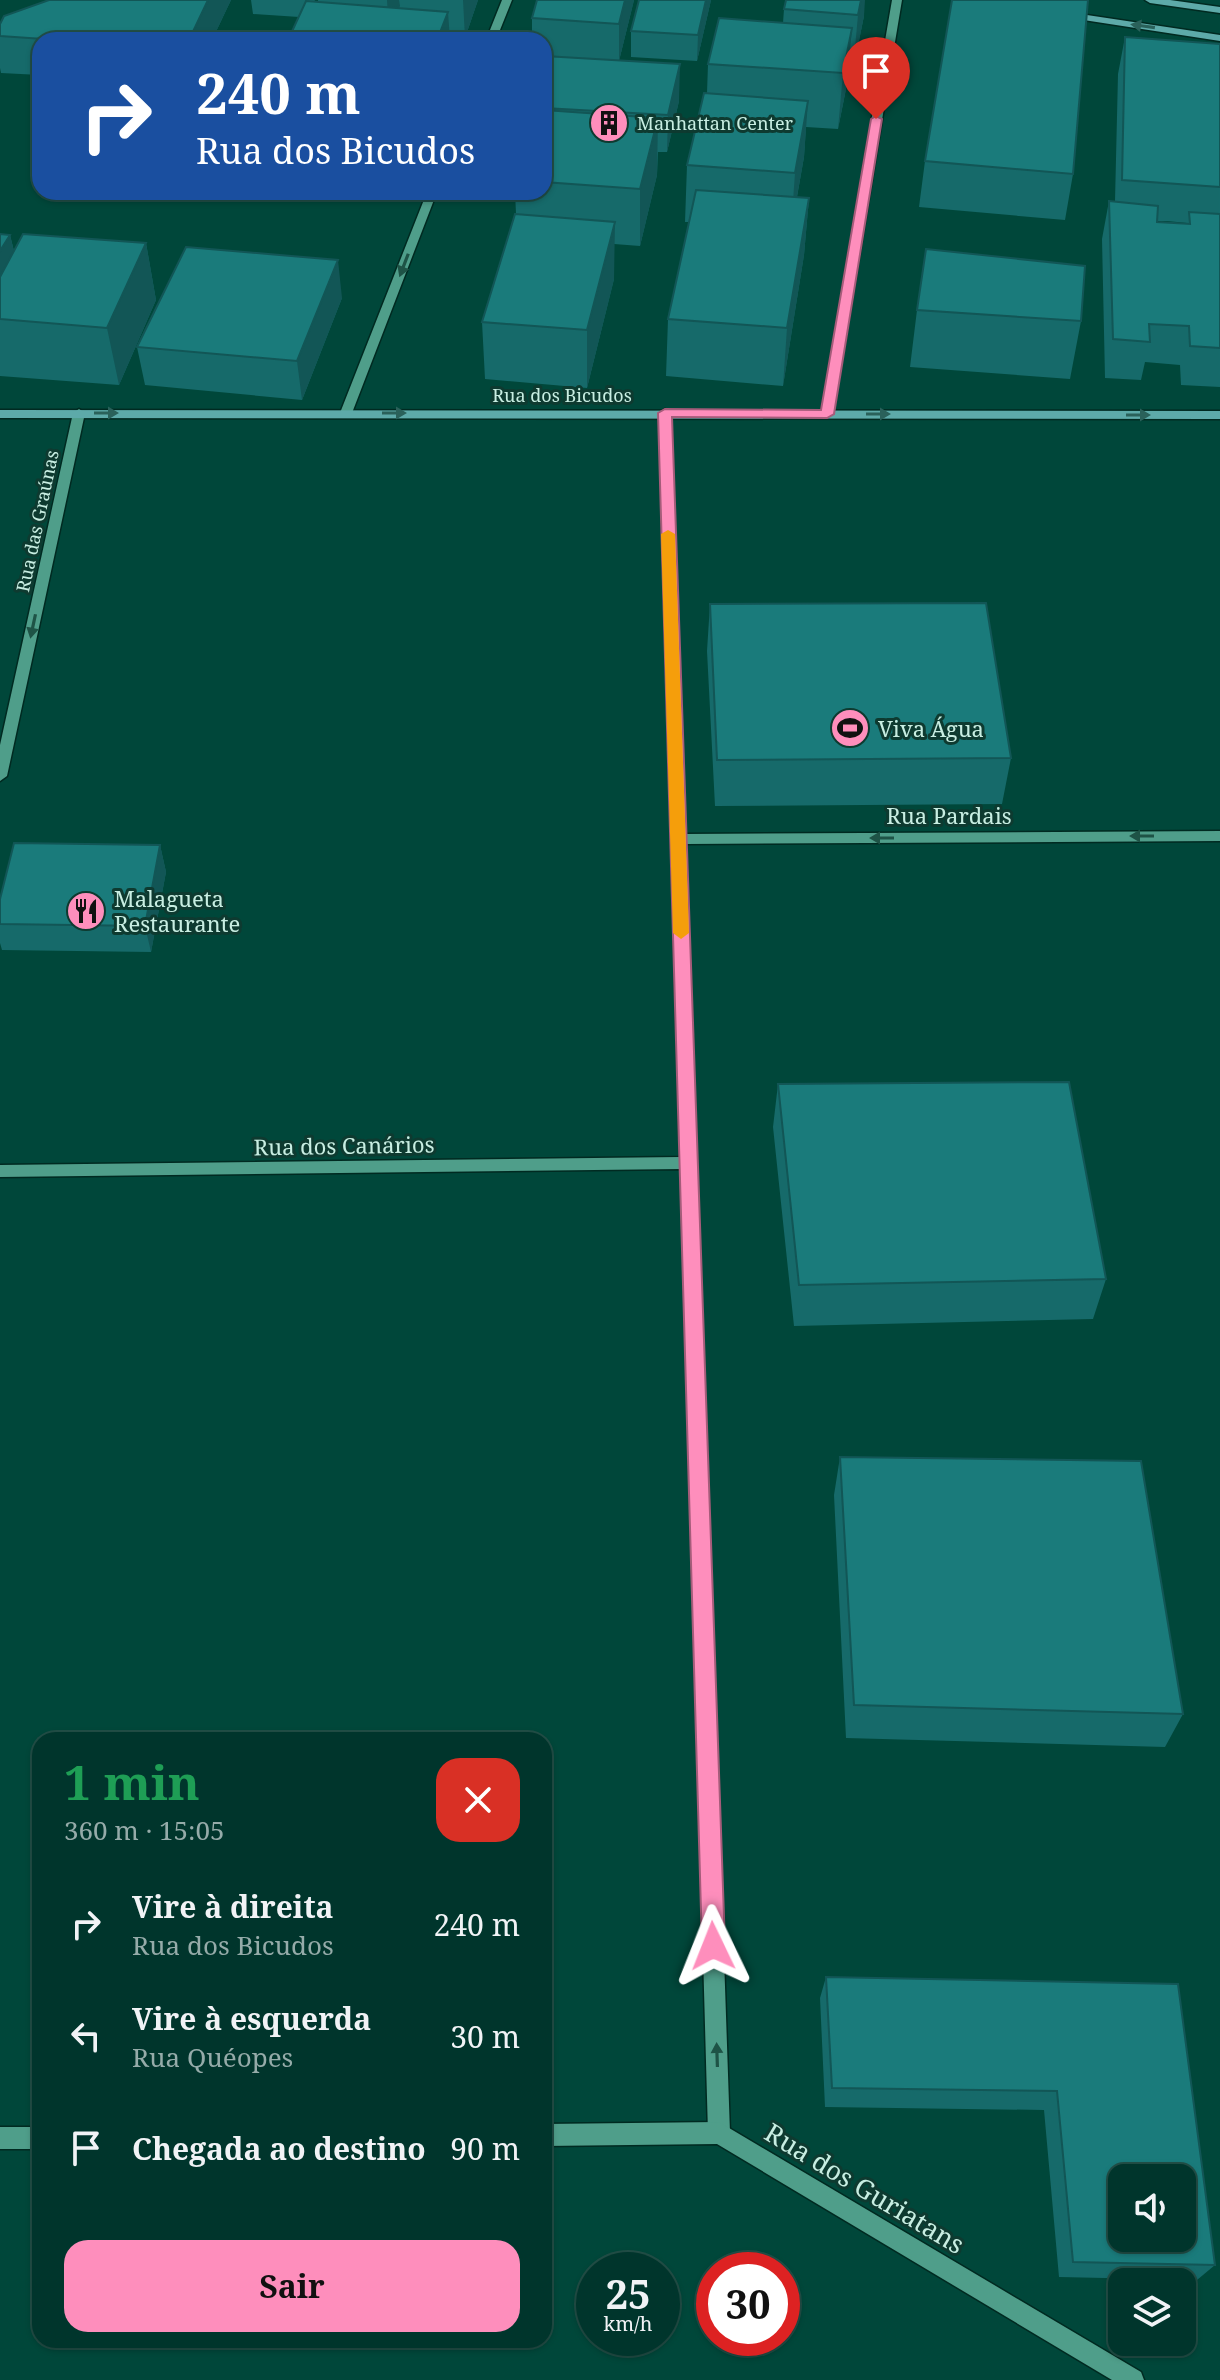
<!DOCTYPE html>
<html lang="pt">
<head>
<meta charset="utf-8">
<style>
  :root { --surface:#00352c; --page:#0e4038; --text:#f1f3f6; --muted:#95aba9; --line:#225048; --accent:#fe8ebc }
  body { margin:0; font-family:"Noto Serif",serif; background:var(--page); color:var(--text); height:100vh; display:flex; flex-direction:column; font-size:30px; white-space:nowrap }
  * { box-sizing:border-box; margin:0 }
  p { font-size:26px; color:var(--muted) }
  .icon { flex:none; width:44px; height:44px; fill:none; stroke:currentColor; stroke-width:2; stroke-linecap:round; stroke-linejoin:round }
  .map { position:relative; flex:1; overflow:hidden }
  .side { position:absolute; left:32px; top:1732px; width:520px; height:616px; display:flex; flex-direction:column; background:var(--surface); border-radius:24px; box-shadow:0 2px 6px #0004,0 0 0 2px var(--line) }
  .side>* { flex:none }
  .hud { position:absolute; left:32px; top:32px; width:520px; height:168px; border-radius:24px; box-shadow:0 2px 6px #0004,0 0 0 2px var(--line); background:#1a4fa0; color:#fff; overflow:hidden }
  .fabs { position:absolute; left:1108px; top:2164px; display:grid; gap:16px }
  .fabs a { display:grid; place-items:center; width:88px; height:88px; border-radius:16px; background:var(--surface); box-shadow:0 2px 6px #0004,0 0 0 2px var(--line); font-size:40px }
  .speed { position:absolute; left:576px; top:2252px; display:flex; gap:16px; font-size:40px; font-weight:700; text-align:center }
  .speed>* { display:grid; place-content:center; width:104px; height:104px; border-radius:50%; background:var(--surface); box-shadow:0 2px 6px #0004,0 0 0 2px var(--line); line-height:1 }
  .speed small { font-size:20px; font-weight:400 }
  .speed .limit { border:12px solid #d22; background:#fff; color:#111 }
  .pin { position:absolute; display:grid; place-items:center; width:68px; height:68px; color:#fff; margin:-82px -34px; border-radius:50% 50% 50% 0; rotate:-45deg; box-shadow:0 0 8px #0007 }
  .pin .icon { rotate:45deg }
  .me { position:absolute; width:88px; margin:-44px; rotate:358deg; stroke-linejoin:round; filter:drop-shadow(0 0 6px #0008) }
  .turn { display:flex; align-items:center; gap:28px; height:168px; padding:0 32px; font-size:36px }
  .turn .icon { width:104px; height:104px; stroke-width:2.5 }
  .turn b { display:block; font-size:56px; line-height:68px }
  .round { display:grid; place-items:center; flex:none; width:84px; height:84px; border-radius:24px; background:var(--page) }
  .overview { display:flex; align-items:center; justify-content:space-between; height:136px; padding:0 32px }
  h1 { font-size:48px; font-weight:700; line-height:60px; color:#1e9e55 }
  .cta { display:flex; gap:16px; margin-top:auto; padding:16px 32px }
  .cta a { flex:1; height:92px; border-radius:24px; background:var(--accent); color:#111; font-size:32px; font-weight:700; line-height:92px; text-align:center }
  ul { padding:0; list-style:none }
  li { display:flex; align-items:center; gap:24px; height:112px; padding:0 32px }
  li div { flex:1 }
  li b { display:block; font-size:30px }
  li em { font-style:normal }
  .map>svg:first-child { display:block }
</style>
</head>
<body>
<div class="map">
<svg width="1220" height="2380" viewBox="0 0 1220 2380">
  <rect width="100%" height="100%" fill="#00473a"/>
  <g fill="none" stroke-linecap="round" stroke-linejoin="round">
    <defs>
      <path id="minor" d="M502,0H512L496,40H486Z
        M892,0H902L833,414L827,418L821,414Z
        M427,192H437L352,413L350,416H342L340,413Z
        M79,409L85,413L7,776L0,781V745L73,413Z
        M665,409L671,413L685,834L1220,831V841L686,844L730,2133L726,2140L719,2144L712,2140L708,2133L681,1169L0,1177V1165L680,1157L659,413Z"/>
      <path id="tertiary" d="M719,2122L1141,2372L1144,2380H1112L717,2144L544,2146V2124Z
        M0,2127H40V2149H0Z"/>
      <path id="secondary" d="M1145,0H1170L1220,7V13L1150,3Z
        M1067,12L1220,35V41L1064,17V13Z
        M0,410L1220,411V419L0,418Z"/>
    </defs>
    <!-- minor casing -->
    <use href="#minor" stroke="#002a21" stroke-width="3"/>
    <!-- tertiary casing -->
    <use href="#tertiary" stroke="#002a21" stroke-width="3"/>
    <!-- secondary casing -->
    <use href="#secondary" stroke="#002a21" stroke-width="3"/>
    <!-- minor -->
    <use href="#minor" fill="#4f9e8a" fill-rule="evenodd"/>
    <!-- tertiary -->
    <use href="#tertiary" fill="#4f9e8a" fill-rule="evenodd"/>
    <!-- secondary -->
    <use href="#secondary" fill="#5daaa9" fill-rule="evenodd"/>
  </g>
  <!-- wall -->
  <path fill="#166a6a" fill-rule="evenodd" d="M49,0H231L212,40H40V75L1,73L0,68V24Z
    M251,0H315L314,2H318V0H478L465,38L299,17L253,14Z
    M634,0L619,61L679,101L667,152H658L657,175L640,246L614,244V279L587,388L485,379L482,322L516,214L515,192H544V40H532V18Z
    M711,0L697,61L631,57V31Z
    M784,9L864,16L853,70H848L847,84L838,129L806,127L804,157L797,197L809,198L804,255L783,386L666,376L668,319L689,222H685L687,165L707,93L708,64L783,23Z
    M1125,37L1220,44V387L1181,385L1180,365L1145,362L1141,380L1105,378L1102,239L1109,201H1115L1118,74ZM1157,221H1167L1187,223V224L1157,222Z
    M925,161L1073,174L1065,220L919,207Z
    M0,234L10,235L14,251L146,243L156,300L119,385L0,376Z
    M342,298L302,400L145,385L137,347Z
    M917,310L1081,321L1070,379L910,367Z
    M710,604L1011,758L1002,804L715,806L707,651Z
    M160,845L166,872L151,952L2,950L0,943V899Z
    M778,1084L1106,1279L1093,1319L794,1326L773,1127Z
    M840,1457L1183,1714L1165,1747L846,1738L834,1495Z
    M826,1977L1178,1984L1215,2265L1197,2280L1059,2277L1044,2110L825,2107L820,1998Z"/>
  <!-- shaded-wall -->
  <path fill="#125656" d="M208,0H231L212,40H189Z
    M387,0H399L400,6L389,30Z
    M463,0H478L465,38Z
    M625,0H634L619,61V24Z
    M706,0H711L697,61L698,35Z
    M861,0H865L864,16L853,70L858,15Z
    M448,12L450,40H437Z
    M852,28L847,84L838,129L843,73Z
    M680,64L679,101L667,152L668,115Z
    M808,101L804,157L791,230L795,173Z
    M658,118L657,175L640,246V189Z
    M809,198L804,255L783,386L787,328Z
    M615,222L614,279L587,388V330Z
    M10,235L19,272L0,304V251Z
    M146,243L156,300L119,385L107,328Z
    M338,260L342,298L302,400L297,361Z
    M160,845L166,872L151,952L145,926Z"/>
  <!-- building -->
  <path fill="#1a7b7b" stroke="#125656" stroke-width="2" fill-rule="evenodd" d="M49,0H208L189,40H58L0,36V24L4,16Z
    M537,0H625L619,24L532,18Z
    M639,0H706L698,35L631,31Z
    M786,0H861L858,15L784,9Z
    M952,0H1088L1073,174L925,161Z
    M306,1L448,12L437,40H288Z
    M719,18L852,28L843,73L708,64Z
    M1125,37L1220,44V187L1122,180Z
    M544,56L680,64L668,115L544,108Z
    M704,93L808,101L795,173L687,165Z
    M544,110L658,118L640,189L544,182Z
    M696,190L809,198L787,328L668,319Z
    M1109,201L1158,206L1157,222L1190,224L1189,212L1220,214V348L1190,346L1189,326L1149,324L1150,342L1113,339Z
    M515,214L615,222L587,330L482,322Z
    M0,234L10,235L0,251Z
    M23,234L146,243L107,328L0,319V277Z
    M186,247L338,260L297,361L137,347Z
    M926,249L1085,266L1081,321L917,310Z
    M986,603L1011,758L717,760L710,604Z
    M14,843L160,845L145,926L0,924V899Z
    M1069,1082L1106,1279L799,1285L778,1084Z
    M840,1457L1141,1461L1183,1714L854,1705Z
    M826,1977L1178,1984L1215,2265L1073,2262L1057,2091L832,2088ZM1122,2178H1182V2238H1122Z"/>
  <!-- one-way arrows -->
  <defs><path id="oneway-solid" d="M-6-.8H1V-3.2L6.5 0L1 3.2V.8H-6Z" transform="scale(2)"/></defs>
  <g fill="#2a615a">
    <use href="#oneway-solid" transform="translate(1143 26) rotate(-172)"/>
    <use href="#oneway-solid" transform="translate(106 413)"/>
    <use href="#oneway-solid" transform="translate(394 413)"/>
    <use href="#oneway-solid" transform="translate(878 414)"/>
    <use href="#oneway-solid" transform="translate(1138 415)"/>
  </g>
  <g fill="#1e5346">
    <use href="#oneway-solid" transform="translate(404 265) rotate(111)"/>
    <use href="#oneway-solid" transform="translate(33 626) rotate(102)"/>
    <use href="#oneway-solid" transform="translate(1142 836) rotate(180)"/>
    <use href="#oneway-solid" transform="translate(882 838) rotate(180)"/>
    <use href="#oneway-solid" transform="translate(717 2055) rotate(-92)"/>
  </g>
  <!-- route -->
  <path fill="#fe8ebc" stroke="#a55c7a" stroke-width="2" d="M876,116L882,119L834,414L827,418L672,417L725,1946L721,1954L713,1957L705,1954L702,1946L658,413L665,409L821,410L871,119Z"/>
  <!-- slow -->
  <path fill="#f59e0b" d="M668,530L675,534L689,933L681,939L673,933L661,534Z"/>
  <!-- icons -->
  <defs>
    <symbol id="building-disc" viewBox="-11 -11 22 22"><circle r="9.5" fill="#fe8ebc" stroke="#0e3a30"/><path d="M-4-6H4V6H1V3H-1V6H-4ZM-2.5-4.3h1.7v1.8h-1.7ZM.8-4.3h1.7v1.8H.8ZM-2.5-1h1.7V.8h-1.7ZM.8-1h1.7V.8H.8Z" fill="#111"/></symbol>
    <symbol id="stadium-disc" viewBox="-11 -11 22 22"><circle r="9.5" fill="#fe8ebc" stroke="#0e3a30"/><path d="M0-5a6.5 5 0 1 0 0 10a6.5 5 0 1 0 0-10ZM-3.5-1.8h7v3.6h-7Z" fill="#111"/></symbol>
    <symbol id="restaurant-disc" viewBox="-11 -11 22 22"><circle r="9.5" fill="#fe8ebc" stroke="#0e3a30"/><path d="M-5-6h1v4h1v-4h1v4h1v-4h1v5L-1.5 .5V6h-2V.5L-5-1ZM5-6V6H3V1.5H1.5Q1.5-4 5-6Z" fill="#111"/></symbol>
  </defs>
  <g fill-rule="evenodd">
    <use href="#building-disc" x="587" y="101" width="44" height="44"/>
    <use href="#stadium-disc" x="828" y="706" width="44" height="44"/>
    <use href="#restaurant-disc" x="64" y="889" width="44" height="44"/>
  </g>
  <g text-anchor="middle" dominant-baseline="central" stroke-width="6" stroke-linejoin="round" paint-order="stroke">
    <!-- far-poi labels -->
    <g font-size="18" fill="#c8eee2" stroke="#0e3a30" text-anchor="start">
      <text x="637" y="123">Manhattan Center</text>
    </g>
    <!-- far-street labels -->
    <g font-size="18" fill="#c8eee2" stroke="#0e3a30">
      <text x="562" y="395">Rua dos Bicudos</text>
      <text transform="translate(37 521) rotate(-78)">Rua das Graúnas</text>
    </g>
    <!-- poi labels -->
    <g font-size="22" fill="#c8eee2" stroke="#0e3a30" text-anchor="start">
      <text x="878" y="728">Viva Água</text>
      <text x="114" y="898">Malagueta<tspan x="114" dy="25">Restaurante</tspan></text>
    </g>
    <!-- street labels -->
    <g font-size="22" fill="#c8eee2" stroke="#0e3a30">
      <text x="949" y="815">Rua Pardais</text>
      <text transform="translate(344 1145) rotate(-1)">Rua dos Canários</text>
    </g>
    <!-- near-street labels -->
    <g font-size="26" fill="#c8eee2" stroke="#0e3a30">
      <text transform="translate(865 2188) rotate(31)">Rua dos Guriatans</text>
    </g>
  </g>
</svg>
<div class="fabs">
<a><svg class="icon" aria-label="sound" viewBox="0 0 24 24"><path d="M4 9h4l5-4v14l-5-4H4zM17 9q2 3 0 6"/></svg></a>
<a><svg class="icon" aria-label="layers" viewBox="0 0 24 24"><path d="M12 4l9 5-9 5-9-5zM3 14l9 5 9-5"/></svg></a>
</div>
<div class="speed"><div>25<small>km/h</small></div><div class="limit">30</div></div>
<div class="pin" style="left:876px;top:119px;background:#d93025"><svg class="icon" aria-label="arrive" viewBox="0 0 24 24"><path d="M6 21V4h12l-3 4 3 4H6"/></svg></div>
<svg class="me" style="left:713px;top:1946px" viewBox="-20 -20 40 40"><path d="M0-17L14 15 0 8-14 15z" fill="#fe8ebc" stroke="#fff" stroke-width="4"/></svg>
<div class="hud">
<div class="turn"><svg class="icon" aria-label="right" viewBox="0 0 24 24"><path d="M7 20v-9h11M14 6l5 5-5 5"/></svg><div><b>240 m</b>Rua dos Bicudos</div></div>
</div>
<section class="side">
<div class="overview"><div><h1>1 min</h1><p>360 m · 15:05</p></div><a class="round" style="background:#d93025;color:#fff"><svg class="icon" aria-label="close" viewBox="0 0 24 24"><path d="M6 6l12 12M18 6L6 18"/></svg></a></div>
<ul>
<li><svg class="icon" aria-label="right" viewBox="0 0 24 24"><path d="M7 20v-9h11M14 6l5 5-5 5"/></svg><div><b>Vire à direita</b><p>Rua dos Bicudos</p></div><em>240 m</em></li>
<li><svg class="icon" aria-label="left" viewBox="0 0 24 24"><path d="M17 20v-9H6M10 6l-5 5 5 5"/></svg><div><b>Vire à esquerda</b><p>Rua Quéopes</p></div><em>30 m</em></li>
<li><svg class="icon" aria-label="arrive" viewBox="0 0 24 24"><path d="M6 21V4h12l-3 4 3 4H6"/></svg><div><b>Chegada ao destino</b></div><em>90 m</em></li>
</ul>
<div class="cta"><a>Sair</a></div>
</section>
</div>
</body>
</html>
